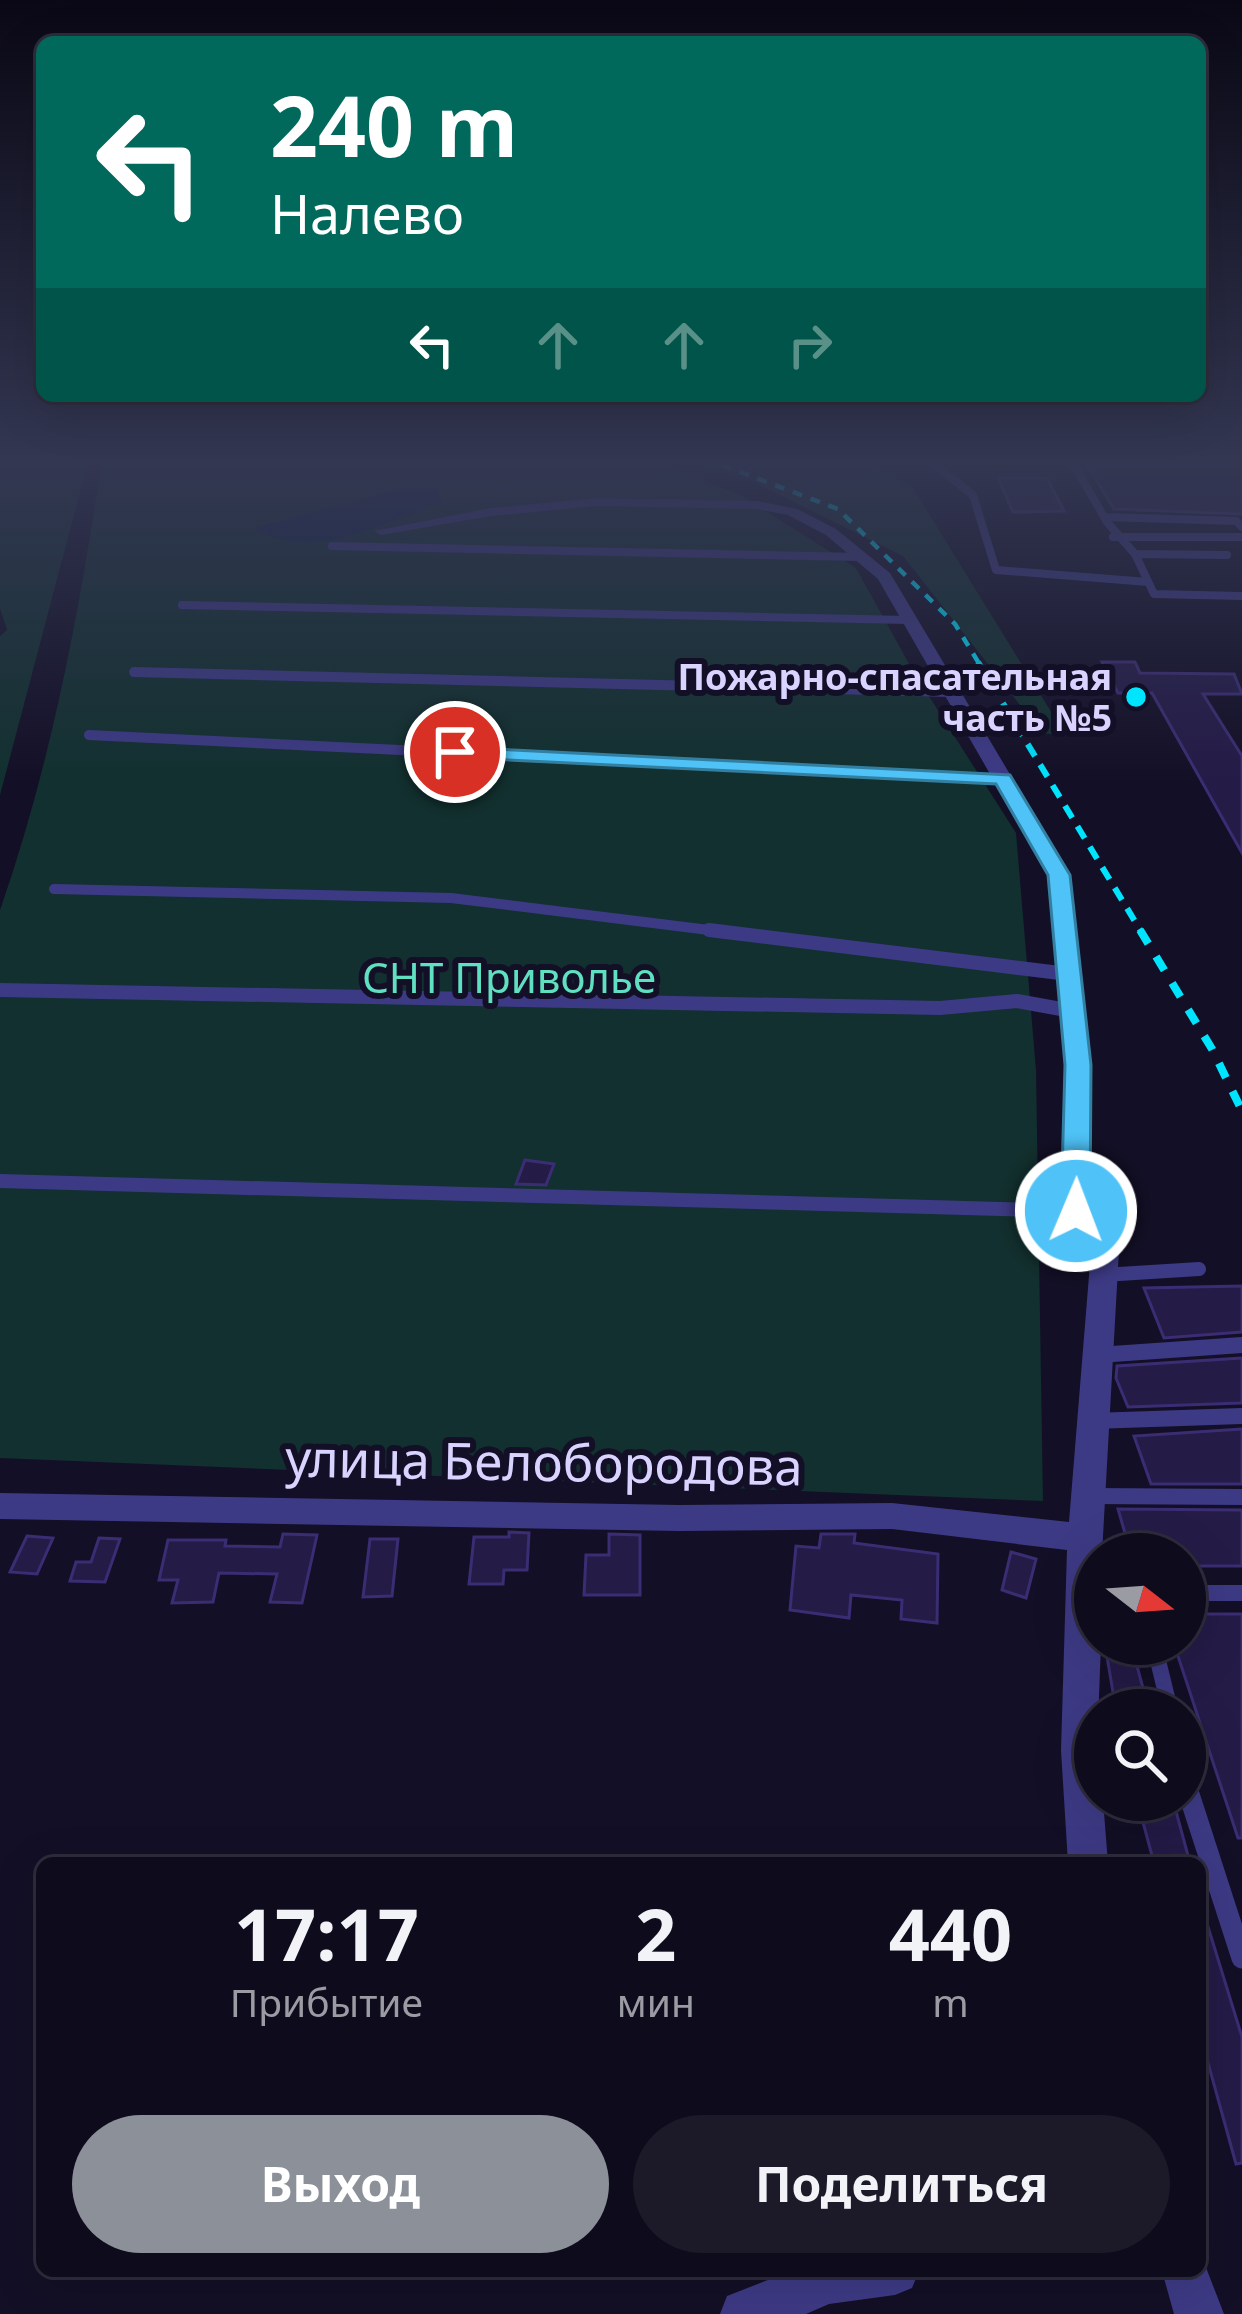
<!DOCTYPE html>
<html lang="ru">
<head>
<meta charset="utf-8">
<style>
  :root { --surface:#0e0b1c; --page:#1c1929; --text:#f1f3f6; --muted:#9b9ba3; --line:#2e2b3b; --accent:#8c9099 }
  body { margin:0; font-family:"Noto Sans",sans-serif; background:var(--page); color:var(--text); height:100vh; display:flex; flex-direction:column; font-size:45px; white-space:nowrap }
  * { box-sizing:border-box; margin:0 }
  p { font-size:39px; color:var(--muted) }
  .icon { flex:none; width:66px; height:66px; fill:none; stroke:currentColor; stroke-width:2; stroke-linecap:round; stroke-linejoin:round }
  .map { position:relative; flex:1; overflow:hidden }
  .details { position:absolute; left:36px; top:1857px; width:1170px; height:420px; display:flex; flex-direction:column; background:var(--surface); border-radius:18px; box-shadow:0 12px 48px #0002,0 0 0 3px var(--line) }
  .details>* { flex:none }
  .hud { position:absolute; left:36px; top:36px; width:1170px; height:366px; border-radius:18px; box-shadow:0 12px 48px #0002,0 0 0 3px var(--line); background:#00695c; color:#fff; overflow:hidden }
  .needle { width:78px; rotate:107deg }
  .controls { position:absolute; left:1074px; top:1533px; display:grid; gap:24px }
  .controls a { display:grid; place-items:center; width:132px; height:132px; border-radius:50%; background:var(--surface); box-shadow:0 12px 48px #0002,0 0 0 3px var(--line); font-size:60px }
  .pin { position:absolute; display:grid; place-items:center; width:102px; height:102px; color:#fff; margin:-51px; border:6px solid #fff; border-radius:50%; box-shadow:0 3px 12px #0007 }
  .me { position:absolute; width:132px; margin:-66px; rotate:1deg; stroke-linejoin:round; filter:drop-shadow(0 0 9px #0008) }
  .turn { display:flex; align-items:center; gap:42px; height:252px; padding:0 36px; font-size:54px }
  .turn .icon { width:156px; height:156px; stroke-width:2.5 }
  .turn b { display:block; font-size:84px; line-height:102px }
  .lanes { display:flex; align-items:center; height:114px; padding:0 36px; background:#0003; justify-content:center; gap:60px; direction:ltr }
  .lanes .off { opacity:.35 }
  .eta { display:flex; justify-content:space-evenly; align-items:center; height:204px; text-align:center }
  .eta b { font-size:72px; font-weight:700; line-height:84px }
  .action { display:flex; gap:24px; margin-top:auto; padding:24px 36px }
  .action a { flex:1; height:138px; border-radius:72px; background:var(--accent); color:#fff; font-size:48px; font-weight:700; line-height:138px; text-align:center }
  .action a+a { background:var(--page); color:var(--text) }
  .map>svg:first-child { display:block }
</style>
</head>
<body>
<div class="map">
<svg width="1242" height="2314" viewBox="0 0 1242 2314">
  <rect width="100%" height="100%" fill="#130f26"/>
  <!-- green -->
  <path fill="#12302f" d="M0,458H89L0,795V636L7,630L0,608Z
    M102,458H649L742,496L856,568L913,671L1016,833L1036,1070L1043,1501L0,1458V910C51,764 80,610 102,458Z
    M664,458H860L913,488L1066,736L1042,733L903,556L754,482Z"/>
  <!-- water -->
  <path fill="#0c2248" d="M401,489H435L443,503C381,520 320,565 254,528Z"/>
  <!-- building -->
  <path fill="#241b47" stroke="#3b2d73" stroke-width="3" d="M1083,458H1242V514L1114,509Z
    M998,478H1047L1064,511L1013,512Z
    M1102,662H1135L1140,673L1234,674L1242,694H1203L1242,756V853L1152,693H1118Z
    M525,1160L554,1164L546,1185L516,1184Z
    M1242,1286V1332L1164,1338L1144,1288Z
    M1242,1358V1403L1128,1407L1116,1378L1117,1366Z
    M1242,1429V1484H1151L1134,1436Z
    M1118,1509L1242,1510V1566H1185V1554H1131Z
    M509,1532L529,1533L527,1570H504L503,1584H469L474,1537H509Z
    M283,1534L317,1535L302,1603L270,1602L277,1574L219,1573L213,1602L172,1603L178,1580H159L168,1540H226L225,1546L280,1547Z
    M609,1534L640,1535V1595H584L586,1555H609Z
    M821,1534H855L854,1543L938,1554L937,1623L901,1619L902,1600L851,1595L849,1618L790,1610L796,1546L819,1548Z
    M27,1536L53,1538L37,1574L10,1572Z
    M99,1538L120,1539L105,1582L70,1581L76,1562H91Z
    M370,1539H398L392,1596L363,1597Z
    M1011,1552L1036,1559L1026,1598L1002,1590Z
    M1185,1614H1242V1838H1238L1174,1644H1185Z
    M1131,1644L1149,1710H1116L1105,1645Z
    M1137,1800H1173L1190,1863H1154Z
    M1205,1917L1242,2037V2163L1236,2164L1200,2034V1918Z"/>
  <g fill="none" stroke-linecap="round" stroke-linejoin="round">
    <!-- lane-far4 -->
    <path stroke="#3d3a85" stroke-width="8" d="M926,458L973,495L996,570L1148,582
      M1070,458L1107,522L1135,554
      M1106,517L1236,521L1242,527
      M1113,537H1242
      M332,546L860,557
      M1227,555L1135,554L1154,594L1242,596
      M182,605L910,620"/>
    <!-- lane-far3 -->
    <path stroke="#3d3a85" stroke-width="10" d="M134,672L952,692
      M89,735L1003,779
      M54,889L451,898L733,933"/>
    <!-- lane-far2 -->
    <path stroke="#3d3a85" stroke-width="14" d="M709,930L1068,974
      M0,990L940,1008L1017,1001L1072,1011
      M0,1181L1075,1211
      M1103,1275L1199,1269"/>
    <!-- lane-far1 -->
    <path stroke="#3d3a85" stroke-width="16" d="M1098,1355L1242,1345
      M1092,1421L1242,1416
      M1091,1496L1242,1497
      M1185,1593H1242
      M1154,1644L1170,1710"/>
    <!-- lane -->
    <path stroke="#3d3a85" stroke-width="21" d="M1185,1782L1242,1958"/>
    <!-- street -->
    <path fill="#3d3a85" fill-rule="evenodd" d="M597,498L757,501L797,509L836,529L890,573L1070,875L1091,1065L1089,1210L1119,1250L1102,1554H1095V1644H1101L1095,1800H1103L1108,1863H1068L1061,1750L1067,1550L892,1529L679,1531L0,1519V1493L679,1505L892,1503L1069,1522L1091,1251L1061,1211L1065,1065L1048,875L878,579L826,535L788,515L757,509L597,506L491,516L381,535L374,531L491,508Z
      M1200,2252L1224,2314H1174L1162,2271H1200Z
      M791,2271H919L912,2288L895,2295L829,2304L806,2314H720L727,2296Z"/>
    <!-- rail-far2 -->
    <path stroke="#00e5ff" stroke-width="4.5" stroke-dasharray="10 9" stroke-linecap="butt" d="M704,458L838,509L955,624L980,665"/>
    <!-- rail-far1 -->
    <path stroke="#00e5ff" stroke-width="6" stroke-dasharray="14 10" stroke-linecap="butt" d="M978,662L1142,933"/>
    <!-- rail -->
    <path stroke="#00e5ff" stroke-width="8" stroke-dasharray="16 15" stroke-linecap="butt" d="M1140,930L1212,1049L1242,1111"/>
  </g>
  <!-- sky -->
  <linearGradient id="sky" x2="0" y2="1"><stop stop-color="#0a0815"/><stop offset="0.59" stop-color="#333752"/><stop offset="1" stop-color="#333752" stop-opacity="0"/></linearGradient>
  <rect width="1242" height="782" fill="url(#sky)"/>
  <!-- route -->
  <path fill="#4fc3f7" stroke="#337fa1" stroke-width="3" d="M455,747L1010,775L1070,875L1091,1065L1090,1211L1086,1217H1065L1061,1211L1065,1065L1048,875L996,784L448,757V748Z"/>
  <!-- markers -->
  <circle fill="#00e5ff" stroke="#130f26" stroke-width="4.5" cx="1136" cy="697" r="12"/>
  <g text-anchor="middle" dominant-baseline="central" stroke-width="12" stroke-linejoin="round" paint-order="stroke">
    <!-- far-poi labels -->
    <g font-size="36" font-weight="bold" fill="#d9d4ff" stroke="#130f26" text-anchor="end">
      <text x="1112" y="676">Пожарно-спасательная<tspan x="1112" dy="41">часть №5</tspan></text>
    </g>
    <!-- park labels -->
    <g font-size="42" fill="#5fe0c0" stroke="#130f26">
      <text x="509" y="976">СНТ Приволье</text>
    </g>
    <!-- near-street labels -->
    <g font-size="51" fill="#d9d4ff" stroke="#130f26">
      <text transform="translate(544 1461) rotate(1)">улица Белобородова</text>
    </g>
  </g>
</svg>
<div class="controls">
<a><svg class="needle" viewBox="-14 -14 28 28"><path d="M0-13l5 13h-10z" fill="#e53935"/><path d="M0 13l5-13h-10z" fill="#9b9ba3"/></svg></a>
<a><svg class="icon" aria-label="search" viewBox="0 0 24 24"><circle cx="10" cy="10" r="6"/><path d="M15 15l6 6"/></svg></a>
</div>
<div class="pin" style="left:455px;top:752px;background:#d93025"><svg class="icon" aria-label="arrive" viewBox="0 0 24 24"><path d="M6 21V4h12l-3 4 3 4H6"/></svg></div>
<svg class="me" style="left:1076px;top:1211px" viewBox="-20 -20 40 40"><circle r="17" fill="#4fc3f7" stroke="#fff" stroke-width="3"/><path d="M0-11L8 9 0 5-8 9z" fill="#fff"/></svg>
<div class="hud">
<div class="turn"><svg class="icon" aria-label="left" viewBox="0 0 24 24"><path d="M17 20v-9H6M10 6l-5 5 5 5"/></svg><div><b>240 m</b>Налево</div></div>
<div class="lanes"><svg class="icon" aria-label="left" viewBox="0 0 24 24"><path d="M17 20v-9H6M10 6l-5 5 5 5"/></svg><svg class="icon off" aria-label="ahead" viewBox="0 0 24 24"><path d="M12 20V5M6 11l6-6 6 6"/></svg><svg class="icon off" aria-label="ahead" viewBox="0 0 24 24"><path d="M12 20V5M6 11l6-6 6 6"/></svg><svg class="icon off" aria-label="right" viewBox="0 0 24 24"><path d="M7 20v-9h11M14 6l5 5-5 5"/></svg></div>
</div>
<section class="details">
<div class="eta">
<div><b>17:17</b><p>Прибытие</p></div>
<div><b>2</b><p>мин</p></div>
<div><b>440</b><p>m</p></div>
</div>
<div class="action"><a>Выход</a><a>Поделиться</a></div>
</section>
</div>
</body>
</html>
